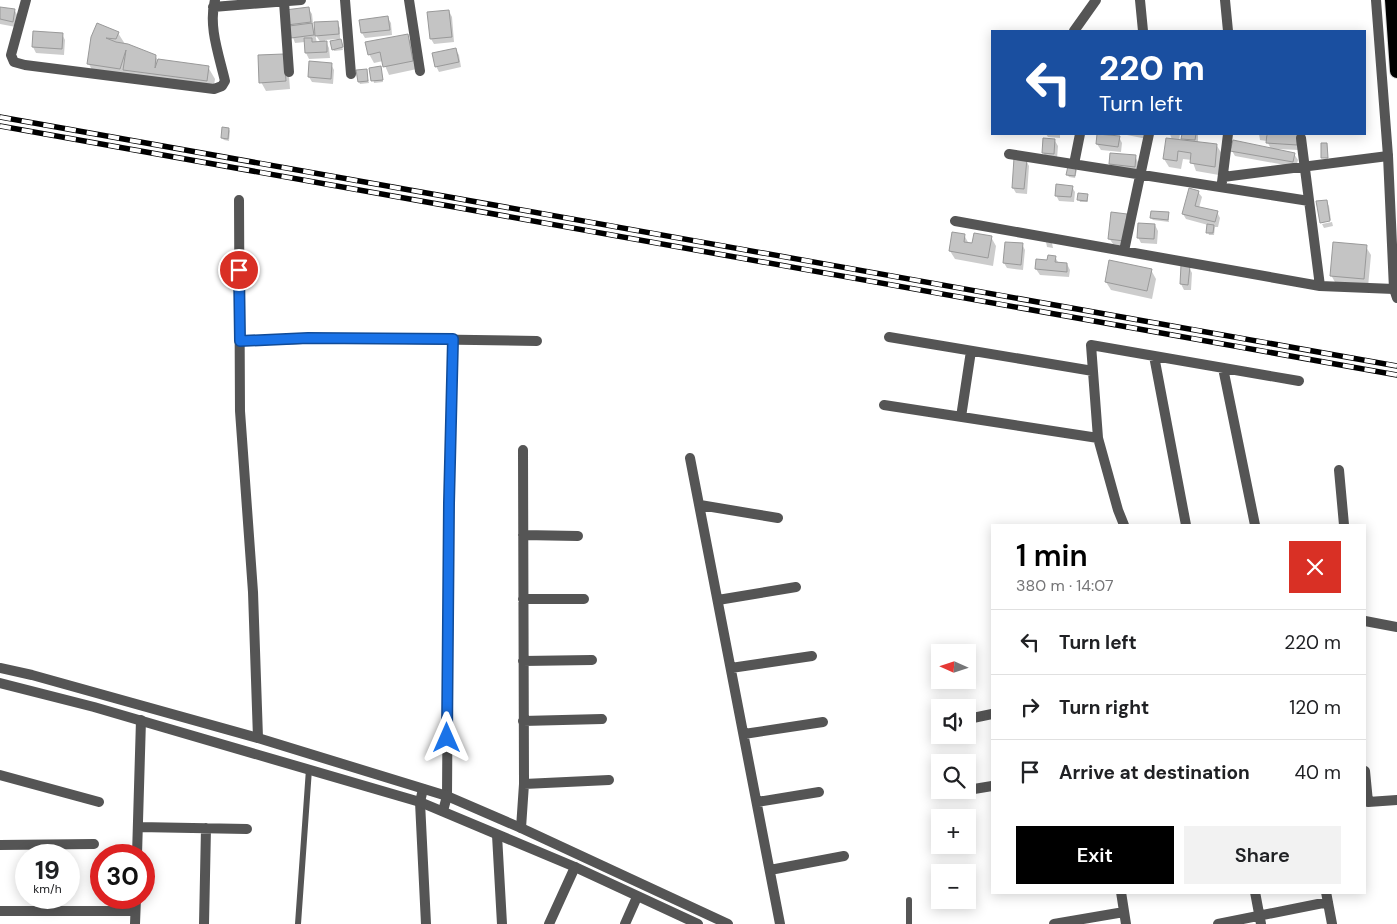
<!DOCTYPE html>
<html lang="en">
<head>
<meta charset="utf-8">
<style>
  :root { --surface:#fff; --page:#f2f2f2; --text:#202124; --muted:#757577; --line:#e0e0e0; --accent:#000 }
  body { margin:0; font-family:"DM Sans",sans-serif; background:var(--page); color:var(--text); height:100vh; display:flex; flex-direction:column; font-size:19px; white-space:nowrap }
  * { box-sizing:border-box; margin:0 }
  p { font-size:16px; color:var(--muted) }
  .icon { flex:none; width:28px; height:28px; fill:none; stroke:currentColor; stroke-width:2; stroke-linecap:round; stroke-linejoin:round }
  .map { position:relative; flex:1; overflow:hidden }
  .drawer { position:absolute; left:991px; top:524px; width:375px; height:370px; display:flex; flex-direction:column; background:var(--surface); border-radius:0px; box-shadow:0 2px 12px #0003 }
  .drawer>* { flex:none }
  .top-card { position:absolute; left:991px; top:30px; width:375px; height:105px; border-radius:0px; box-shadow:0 2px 12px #0003; background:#1a4fa0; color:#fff; overflow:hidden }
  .needle { width:32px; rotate:273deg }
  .fabs { position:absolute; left:931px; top:644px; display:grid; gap:10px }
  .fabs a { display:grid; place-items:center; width:45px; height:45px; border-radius:0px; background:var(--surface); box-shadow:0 2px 12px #0003; font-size:25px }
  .speed { position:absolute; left:15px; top:844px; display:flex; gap:10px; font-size:25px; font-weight:700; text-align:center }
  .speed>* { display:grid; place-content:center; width:65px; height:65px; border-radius:50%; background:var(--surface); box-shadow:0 2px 12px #0003; line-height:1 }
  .speed small { font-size:12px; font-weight:400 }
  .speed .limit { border:8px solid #d22; background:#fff; color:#111 }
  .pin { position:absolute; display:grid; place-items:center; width:42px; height:42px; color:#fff; margin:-21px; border:2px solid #fff; border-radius:50%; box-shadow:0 1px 5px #0007 }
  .me { position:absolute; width:55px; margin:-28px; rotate:0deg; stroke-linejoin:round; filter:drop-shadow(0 0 4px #0008) }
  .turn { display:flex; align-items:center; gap:18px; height:105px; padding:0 25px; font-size:22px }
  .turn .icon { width:65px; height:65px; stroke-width:2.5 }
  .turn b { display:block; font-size:35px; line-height:42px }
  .round { display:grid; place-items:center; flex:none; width:52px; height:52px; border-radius:0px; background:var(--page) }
  .overview { display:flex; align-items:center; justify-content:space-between; height:85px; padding:0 25px }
  h1 { font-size:30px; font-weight:600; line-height:38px; color:var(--accent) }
  .primary-button { display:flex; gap:10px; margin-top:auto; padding:10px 25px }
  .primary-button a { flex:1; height:58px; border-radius:0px; background:var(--accent); color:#fff; font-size:20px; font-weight:600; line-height:58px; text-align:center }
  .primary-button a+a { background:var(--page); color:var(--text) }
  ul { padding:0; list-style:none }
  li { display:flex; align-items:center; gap:15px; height:65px; padding:0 25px; border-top:1px solid var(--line) }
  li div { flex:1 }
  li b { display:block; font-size:19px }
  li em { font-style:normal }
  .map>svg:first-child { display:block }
</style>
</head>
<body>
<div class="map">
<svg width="1397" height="924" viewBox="0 0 1397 924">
  <rect width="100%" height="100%" fill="#fff"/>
  <!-- shadow -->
  <path fill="#0003" fill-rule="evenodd" d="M0,8L15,11L18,16L16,27L0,24Z
    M308,8L312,14L314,32L337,22L340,28V39L343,50L334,51L333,49L337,39L325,40L329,48L330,58L309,59L306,53L305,42L295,43L288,24ZM315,34L321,43H317Z
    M449,11L452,17L454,42L434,44L431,39Z
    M388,18L391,23L392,35L365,38L362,33L360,21Z
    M34,32L62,34L65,40L64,55L36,53L33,47Z
    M118,33L125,44L155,56L158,60L208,67L215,79L213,92L95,76L89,64L92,38Z
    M407,35L412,44L417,69L389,75L383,61L374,63L369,54Z
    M456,50L459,55L461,67L439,72L436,66Z
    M288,63L290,89L266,91L261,82Z
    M331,64L334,70L333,84L312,82L309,77Z
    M371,69L381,70L383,82L374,83Z
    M366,70L369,83L360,84L359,82Z
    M229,129L230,131L229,141L224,140L222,138Z
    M1046,134L1060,135V138L1048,137Z
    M1122,134H1147V139Z
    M1170,134H1180L1179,141L1185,142L1183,134H1198V143L1217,146L1222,154L1219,175L1196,171L1192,160L1183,159L1181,169L1169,167L1164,159L1172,140Z
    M1259,134H1265L1268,138V134H1300L1299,150L1277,149V150L1294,154L1298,160L1296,167L1235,156L1232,151L1271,149L1267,141L1260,140Z
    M1119,137L1122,143L1121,152L1101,150L1097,144Z
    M1055,141L1058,146L1057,159L1046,158L1043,152Z
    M1111,154L1135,156L1138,162L1137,172L1113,170L1110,164Z
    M1026,160L1029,166L1027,194L1016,193L1013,188Z
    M1075,168L1077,170L1075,178L1069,177L1067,174Z
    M1072,187L1075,192L1074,202L1059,201L1056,195Z
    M1198,192L1202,197L1199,208L1217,212L1220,218L1218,227H1215L1214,235H1209L1208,232V225L1186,219L1183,214Z
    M1087,195L1088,202H1080L1079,199Z
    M1326,201L1329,206L1331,220L1321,221Z
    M1168,213L1169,222L1153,220L1151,218Z
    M1112,214L1126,246L1113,244L1109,238Z
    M1332,222L1333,226L1324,228L1322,224Z
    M1155,225L1158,231L1157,244L1141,243L1138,237Z
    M964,235L969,244L991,237L996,246L993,266L955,259L950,251Z
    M1046,242L1052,243L1053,248L1047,247Z
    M1022,244L1025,250L1023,270L1007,268L1004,263Z
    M1366,247L1371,255L1368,287L1336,284L1331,275Z
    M1055,257L1058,262L1067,264L1070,270L1069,277L1040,275L1036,269Z
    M1182,267H1189L1192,273L1191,290H1184L1181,284Z
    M1151,270L1156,279L1152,299L1111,290L1106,282Z"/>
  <!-- building -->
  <path fill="#c4c4c4" stroke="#999" d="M0,7L15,9L13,22L0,19Z
    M309,7L311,22L287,25L285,10Z
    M449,10L452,37L430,39L427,12Z
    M388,16L390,30L361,33L359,20Z
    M338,21L339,34L315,36L314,22Z
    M97,23L119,32L116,39L106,38L116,42L128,44L156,55L155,68L158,59L209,66L207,81L123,70L126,50L120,69L87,64L91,37Z
    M312,23L314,35L291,38L289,26Z
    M33,31L63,33L62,49L32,47Z
    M408,34L413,61L383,67L380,52L368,55L365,42Z
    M304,38H312V42L327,41V52L305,53Z
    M341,39L343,47L332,50L330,41Z
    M456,48L459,62L435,67L432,53Z
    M284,54L286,81L259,83L258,55Z
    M309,61L332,63L331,79L308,77Z
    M381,66L383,80L371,81L369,68Z
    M367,69L368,81L358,82L356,70Z
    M222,127L229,128L228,139L221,138Z
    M1097,134L1120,136L1118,147L1096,144Z
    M1182,134H1196L1195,140L1181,139Z
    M1267,134H1297V145L1266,143Z
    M1043,138L1055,139L1054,154L1042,153Z
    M1166,138L1217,144L1215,167L1190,163L1191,153L1178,151L1177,161L1163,159Z
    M1233,140L1295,153L1293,162L1230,151Z
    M1321,143H1327L1328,158H1321Z
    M1110,153L1136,155L1135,167L1109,164Z
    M1014,158L1027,159L1024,189L1012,188Z
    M1068,166L1076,167L1075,176L1066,175Z
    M1056,184L1073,186L1071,197L1055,196Z
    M1189,188L1199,191L1195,206L1218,211L1215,222L1182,214Z
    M1078,193L1088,194L1087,201L1077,200Z
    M1327,200L1330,221L1320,223L1316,201Z
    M1151,211L1169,212L1168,220L1150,218Z
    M1111,212L1127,214L1124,241L1108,239Z
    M1138,223L1155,224L1154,239L1137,238Z
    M1207,224L1214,225L1213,233H1206Z
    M952,232L965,234L964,242L972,243L974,233L992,236L988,258L949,251Z
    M1005,242L1023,243L1021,265L1003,263Z
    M1333,242L1367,245L1364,279L1330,276Z
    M1048,255L1056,256L1055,262L1067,263V272L1035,269L1036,259L1047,260Z
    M1109,260L1152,269L1147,291L1105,282Z
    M1181,265L1190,266L1188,285L1180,284Z"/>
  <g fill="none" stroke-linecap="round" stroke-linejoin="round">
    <defs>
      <path id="trunk" d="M1392,0L1397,71"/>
    </defs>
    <!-- trunk casing -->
    <use href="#trunk" stroke="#dbdbdb" stroke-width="16"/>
    <!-- service -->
    <path stroke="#555" stroke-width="6" d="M298,924L309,769
      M909,924V900"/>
    <!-- minor -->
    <path stroke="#555" stroke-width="10" d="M26,0L11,55L14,62L25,65L214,89L222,86L225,81C219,55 208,26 215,0
      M345,0L351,74
      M409,0L420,71
      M1140,0L1143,31
      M1225,0L1228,31
      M284,2L289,72
      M213,7L301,0
      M1074,31L1096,0
      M1301,138L1320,286
      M1009,154L1309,201
      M1074,164L1080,134
      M1223,177L1388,156
      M1222,182L1228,134
      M239,200L240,411L253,592L258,738
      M955,221L1320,286L1394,289
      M1124,251L1149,134
      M889,337L1093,371
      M240,341L335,338L537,341
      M1154,356L1186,525
      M1223,368L1255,525
      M884,405L1098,438
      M961,417L971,351
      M690,458L780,924
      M1339,470L1344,525
      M700,505L778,518
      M1124,525L1118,510L1098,438L1091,345L1299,381
      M523,535L578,536
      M523,599H584
      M718,600L796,587
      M1365,621L1397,627
      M523,661L592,660
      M731,668L812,656
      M968,719L992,714
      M523,721L602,719
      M939,724L940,723
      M744,734L823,722
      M1365,771L1368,802L1397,800
      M0,775L99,802
      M524,784L609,780
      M423,789L420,802L426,924
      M968,790L992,786
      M944,794L967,790
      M757,802L819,792
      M443,811L447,796L449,503L453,339
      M138,827L247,829
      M521,828L524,784L523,450
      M497,835L502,924
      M0,845L94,844
      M137,855L141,720
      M770,870L844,856
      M1121,892L1126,924
      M1255,892L1261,924
      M1326,892L1332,924
      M0,911H135
      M135,924L136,898
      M204,924L206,828
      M549,924L575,867
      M625,924L637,897
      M1054,924L1124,912
      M1218,924L1328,902"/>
    <!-- tertiary -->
    <path stroke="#555" stroke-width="10" d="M1376,0L1388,156L1394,289L1397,298
      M0,668L32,675L258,738L447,796L521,828L728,924
      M0,683L94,707L420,802L575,867L698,924"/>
    <!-- trunk -->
    <use href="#trunk" stroke="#000" stroke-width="14"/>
    <defs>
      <path id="rail" d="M0,117L1397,366
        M0,126L1397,375"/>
    </defs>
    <!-- rail casing -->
    <use href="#rail" stroke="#000" stroke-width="5.5"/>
    <!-- rail -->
    <use href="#rail" stroke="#fff" stroke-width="4" stroke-dasharray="11" stroke-linecap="butt"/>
  </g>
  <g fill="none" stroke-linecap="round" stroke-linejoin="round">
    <defs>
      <path id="route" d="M239,270L240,341L308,338L453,339L449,503L447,738"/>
    </defs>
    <!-- route casing -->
    <use href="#route" stroke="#114b97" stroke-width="12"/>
    <!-- route -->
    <use href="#route" stroke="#1a73e8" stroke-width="9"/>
  </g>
</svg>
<div class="fabs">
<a><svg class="needle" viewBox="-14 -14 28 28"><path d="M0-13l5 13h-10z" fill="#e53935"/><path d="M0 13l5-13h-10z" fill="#757577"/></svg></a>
<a><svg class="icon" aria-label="sound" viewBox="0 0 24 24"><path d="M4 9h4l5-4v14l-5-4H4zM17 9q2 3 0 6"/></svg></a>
<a><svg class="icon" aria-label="search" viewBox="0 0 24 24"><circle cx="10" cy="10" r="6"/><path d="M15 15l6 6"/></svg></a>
<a>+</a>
<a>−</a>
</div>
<div class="speed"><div>19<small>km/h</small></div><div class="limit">30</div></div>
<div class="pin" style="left:239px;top:270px;background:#d93025"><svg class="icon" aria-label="arrive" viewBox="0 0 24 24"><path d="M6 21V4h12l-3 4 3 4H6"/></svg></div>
<svg class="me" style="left:447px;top:738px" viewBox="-20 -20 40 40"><path d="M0-17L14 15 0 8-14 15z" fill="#1a73e8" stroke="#fff" stroke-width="4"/></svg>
<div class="top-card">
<div class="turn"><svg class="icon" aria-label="left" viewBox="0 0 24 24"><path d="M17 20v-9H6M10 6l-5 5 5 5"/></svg><div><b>220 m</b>Turn left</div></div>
</div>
<section class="drawer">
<div class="overview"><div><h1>1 min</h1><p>380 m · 14:07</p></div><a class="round" style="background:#d93025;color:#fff"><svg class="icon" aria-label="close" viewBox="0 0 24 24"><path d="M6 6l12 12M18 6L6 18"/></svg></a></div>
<ul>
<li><svg class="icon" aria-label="left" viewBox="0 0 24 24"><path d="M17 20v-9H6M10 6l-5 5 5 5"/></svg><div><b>Turn left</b></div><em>220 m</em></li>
<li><svg class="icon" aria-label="right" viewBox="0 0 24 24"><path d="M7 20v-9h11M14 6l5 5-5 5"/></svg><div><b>Turn right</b></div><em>120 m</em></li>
<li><svg class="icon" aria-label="arrive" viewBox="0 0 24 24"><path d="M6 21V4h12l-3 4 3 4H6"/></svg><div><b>Arrive at destination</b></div><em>40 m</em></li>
</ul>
<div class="primary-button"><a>Exit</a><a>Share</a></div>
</section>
</div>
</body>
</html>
